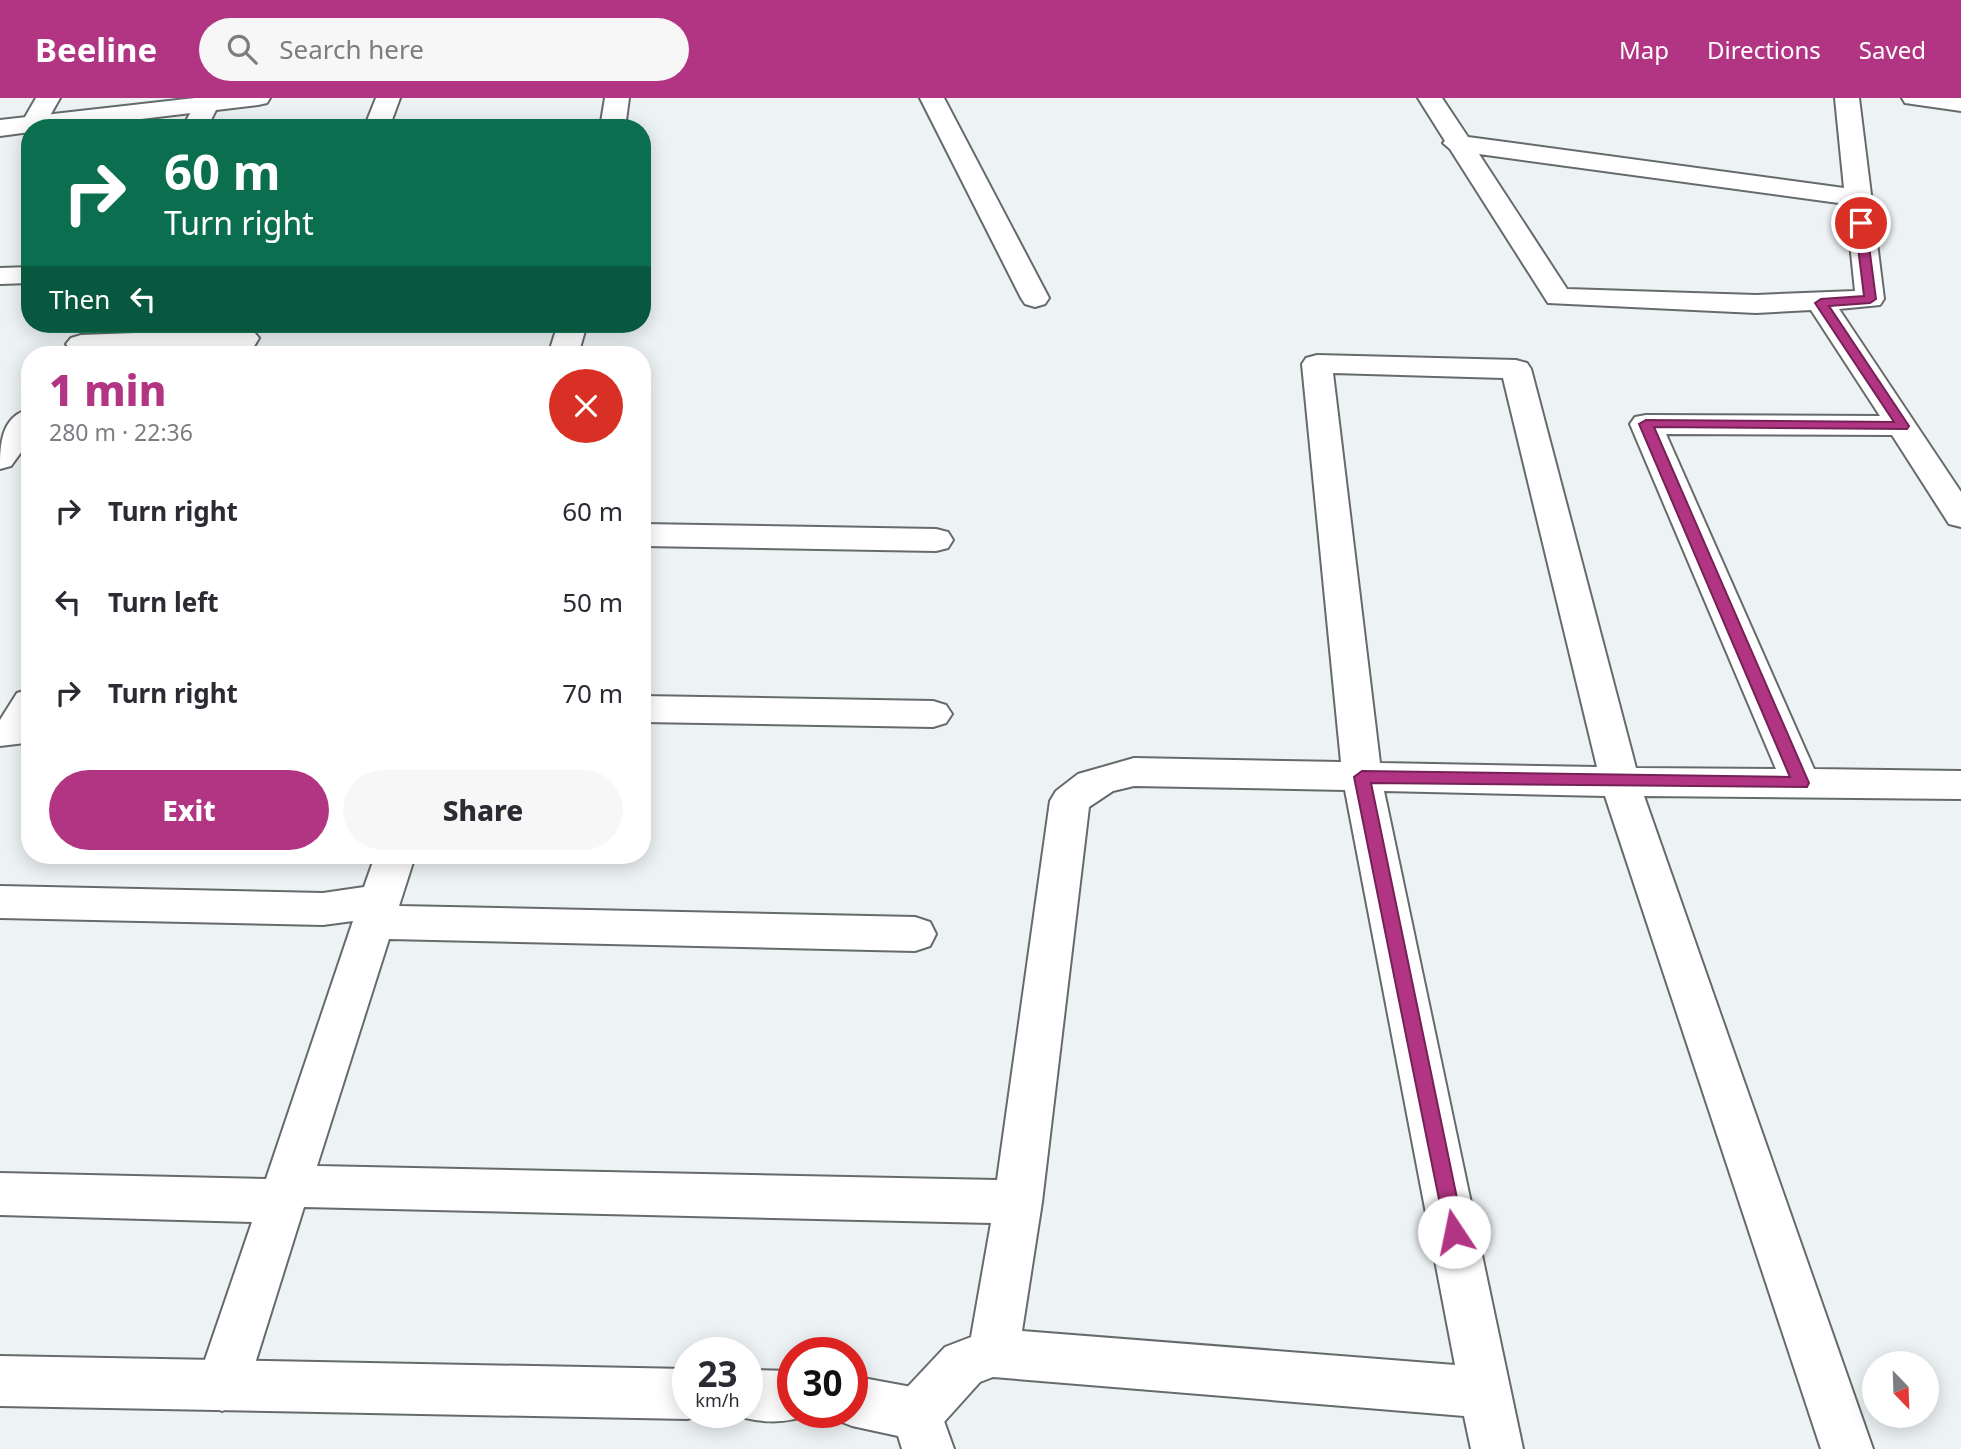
<!DOCTYPE html>
<html lang="en">
<head>
<meta charset="utf-8">
<style>
  :root { --surface:#fff; --page:#f7f7f7; --text:#2b2b33; --muted:#7c7c81; --accent:#b23584 }
  body { margin:0; font-family:"Noto Sans",sans-serif; background:var(--page); color:var(--text); height:100vh; display:flex; flex-direction:column; font-size:26px; white-space:nowrap }
  * { box-sizing:border-box; margin:0 }
  p { font-size:23px; color:var(--muted) }
  .icon { flex:none; width:38px; height:38px; fill:none; stroke:currentColor; stroke-width:2; stroke-linecap:round; stroke-linejoin:round }
  .map { position:relative; flex:1; overflow:hidden }
  .sheet { position:absolute; left:21px; top:248px; width:630px; height:518px; display:flex; flex-direction:column; background:var(--surface); border-radius:28px; box-shadow:0 4px 18px #0003 }
  .sheet>* { flex:none }
  .banner { position:absolute; left:21px; top:21px; width:630px; height:214px; border-radius:28px; box-shadow:0 4px 18px #0003; background:#0b6e4f; color:#fff; overflow:hidden }
  .needle { width:46px; rotate:157deg }
  .tools { position:absolute; left:1862px; top:1253px; display:grid; gap:14px }
  .tools a { display:grid; place-items:center; width:77px; height:77px; border-radius:50%; background:var(--surface); box-shadow:0 4px 18px #0003; font-size:35px }
  .speed { position:absolute; left:672px; top:1239px; display:flex; gap:14px; font-size:35px; font-weight:700; text-align:center }
  .speed>* { display:grid; place-content:center; width:91px; height:91px; border-radius:50%; background:var(--surface); box-shadow:0 4px 18px #0003; line-height:1 }
  .speed small { font-size:18px; font-weight:400 }
  .speed .limit { border:10px solid #d22; background:#fff; color:#111 }
  .pin { position:absolute; display:grid; place-items:center; width:60px; height:60px; color:#fff; margin:-30px; border:4px solid #fff; border-radius:50%; box-shadow:0 2px 7px #0007 }
  .me { position:absolute; width:77px; margin:-38px; rotate:349deg; stroke-linejoin:round; filter:drop-shadow(0 0 5px #0008) }
  .turn { display:flex; align-items:center; gap:24px; height:147px; padding:0 28px; font-size:32px }
  .turn .icon { width:91px; height:91px; stroke-width:2.5 }
  .turn b { display:block; font-size:49px; line-height:60px }
  .then { display:flex; align-items:center; height:66px; padding:0 28px; background:#0003; gap:14px; font-size:26px }
  .round { display:grid; place-items:center; flex:none; width:74px; height:74px; border-radius:37px; background:var(--page) }
  .summary { display:flex; align-items:center; justify-content:space-between; height:119px; padding:0 28px }
  h1 { font-size:42px; font-weight:800; line-height:52px; color:var(--accent) }
  .cta { display:flex; gap:14px; margin-top:auto; padding:14px 28px }
  .cta a { flex:1; height:80px; border-radius:42px; background:var(--accent); color:#fff; font-size:28px; font-weight:800; line-height:80px; text-align:center }
  .cta a+a { background:var(--page); color:var(--text) }
  ul { padding:0; list-style:none }
  li { display:flex; align-items:center; gap:21px; height:91px; padding:0 28px }
  li div { flex:1 }
  li b { display:block; font-size:26px }
  li em { font-style:normal }
  header { display:flex; align-items:center; gap:42px; box-sizing:border-box; height:98px; padding:0 35px; background:var(--accent); color:#fff }
  header strong { font-size:33px }
  nav { display:flex; gap:38px; margin-inline-start:auto; font-size:24px }
  .search { width:490px; height:63px; background:var(--page); display:flex; align-items:center; gap:18px; box-sizing:border-box; padding:0 24px; border-radius:38px; color:var(--muted); font-size:26px }
  .map>svg:first-child { display:block }
</style>
</head>
<body>
<header>
<strong>Beeline</strong>
<div class="search"><svg class="icon" aria-label="search" viewBox="0 0 24 24"><circle cx="10" cy="10" r="6"/><path d="M15 15l6 6"/></svg>Search here</div>
<nav><a>Map</a><a>Directions</a><a>Saved</a></nav>
</header>
<div class="map">
<svg width="1961" height="1351" viewBox="0 0 1961 1351">
  <rect width="100%" height="100%" fill="#edf2f4"/>
  <g fill="none" stroke-linecap="round" stroke-linejoin="round">
    <defs>
      <path id="minor" d="M36,0H60L43,30L24,31L21,26Z
        M212,0L219,6L207,30H182L198,1Z
        M376,0H400L389,30H364Z
        M605,0H629L625,30H600Z
        M920,0H944L1049,200L1045,206L1035,209L1025,206L1021,200Z
        M1418,0H1442L1468,39L1844,90L1835,0H1859L1884,201L1880,207L1839,211L1961,394V429L1949,426L1892,337L1666,336L1814,671L1961,673V701L1644,698L1873,1351H1821L1605,698L1384,693L1523,1351H1471L1464,1318L993,1279L980,1284L935,1334L917,1342L899,1334L891,1316L899,1298L945,1249L971,1239L991,1125L304,1109L248,1288L240,1306L222,1313L204,1306L196,1288L252,1124L0,1117V1075L266,1081L353,823L323,827L0,820V788L323,795L364,789L375,758H415L399,808L915,819L930,824L936,836L930,848L915,853L389,841L317,1068L997,1082L1050,703L1056,693L1078,676L1134,660L1341,664L1302,266L1306,260L1317,257L1516,262L1527,265L1531,271L1636,670L1776,671L1630,326L1635,319L1646,317L1880,318L1811,212L1756,215L1548,205L1450,51L1443,45L1445,43ZM1479,56L1846,106L1855,193L1756,197L1567,191ZM1333,275L1503,280L1597,669L1380,665ZM1134,688L1345,692L1455,1267L1022,1233L1042,1104L1089,709L1113,693Z
        M30,169V185L0,186V170Z
        M558,226H587L578,257H548Z
        M244,231L254,234L259,240L249,257H219L224,250L81,255L71,252L66,246L71,240L81,237Z
        M30,311V342L11,368L0,371C0,346 1,318 30,311Z
        M642,426L936,431L948,434L953,442L948,450L936,453L642,448Z
        M30,591V637L25,645L0,648V622L17,595Z
        M642,598L933,603L946,607L952,616L946,625L933,629L642,624Z"/>
      <path id="tertiary" d="M195,0H270L267,5L258,7L66,30H30V34L0,38V22Z
        M1902,0H1961V13L1905,5Z
        M0,1258L688,1271V1314H705L688,1321L0,1308Z
        M747,1272L793,1273V1314L811,1316C785,1327 755,1325 729,1315L747,1314Z
        M852,1278L917,1290L935,1298L954,1351H902L898,1338L852,1328L834,1321L831,1314H852Z"/>
    </defs>
    <!-- minor casing -->
    <use href="#minor" stroke="#656a6b" stroke-width="4"/>
    <!-- tertiary casing -->
    <use href="#tertiary" stroke="#656a6b" stroke-width="4"/>
    <!-- minor -->
    <use href="#minor" fill="#fff" fill-rule="evenodd"/>
    <!-- tertiary -->
    <use href="#tertiary" fill="#fff" fill-rule="evenodd"/>
  </g>
  <!-- route -->
  <path fill="#b23584" stroke="#742256" stroke-width="2" d="M1861,122L1866,125L1876,201L1870,205L1829,208L1909,328L1907,331L1654,329L1809,685L1807,689L1371,685L1464,1134L1461,1141L1454,1143L1447,1141L1354,679L1362,673L1790,679L1639,326L1646,322L1894,324L1815,205L1821,201L1864,198L1855,125Z"/>
</svg>
<div class="tools">
<a><svg class="needle" viewBox="-14 -14 28 28"><path d="M0-13l5 13h-10z" fill="#e53935"/><path d="M0 13l5-13h-10z" fill="#7c7c81"/></svg></a>
</div>
<div class="speed"><div>23<small>km/h</small></div><div class="limit">30</div></div>
<div class="pin" style="left:1861px;top:125px;background:#d93025"><svg class="icon" aria-label="arrive" viewBox="0 0 24 24"><path d="M6 21V4h12l-3 4 3 4H6"/></svg></div>
<svg class="me" style="left:1454px;top:1134px" viewBox="-20 -20 40 40"><circle r="19" fill="#fff"/><path d="M0-13L10 11 0 6-10 11z" fill="#b23584"/></svg>
<div class="banner">
<div class="turn"><svg class="icon" aria-label="right" viewBox="0 0 24 24"><path d="M7 20v-9h11M14 6l5 5-5 5"/></svg><div><b>60 m</b>Turn right</div></div>
<div class="then">Then<svg class="icon" aria-label="left" viewBox="0 0 24 24"><path d="M17 20v-9H6M10 6l-5 5 5 5"/></svg></div>
</div>
<section class="sheet">
<div class="summary"><div><h1>1 min</h1><p>280 m · 22:36</p></div><a class="round" style="background:#d93025;color:#fff"><svg class="icon" aria-label="close" viewBox="0 0 24 24"><path d="M6 6l12 12M18 6L6 18"/></svg></a></div>
<ul>
<li><svg class="icon" aria-label="right" viewBox="0 0 24 24"><path d="M7 20v-9h11M14 6l5 5-5 5"/></svg><div><b>Turn right</b></div><em>60 m</em></li>
<li><svg class="icon" aria-label="left" viewBox="0 0 24 24"><path d="M17 20v-9H6M10 6l-5 5 5 5"/></svg><div><b>Turn left</b></div><em>50 m</em></li>
<li><svg class="icon" aria-label="right" viewBox="0 0 24 24"><path d="M7 20v-9h11M14 6l5 5-5 5"/></svg><div><b>Turn right</b></div><em>70 m</em></li>
</ul>
<div class="cta"><a>Exit</a><a>Share</a></div>
</section>
</div>
</body>
</html>
